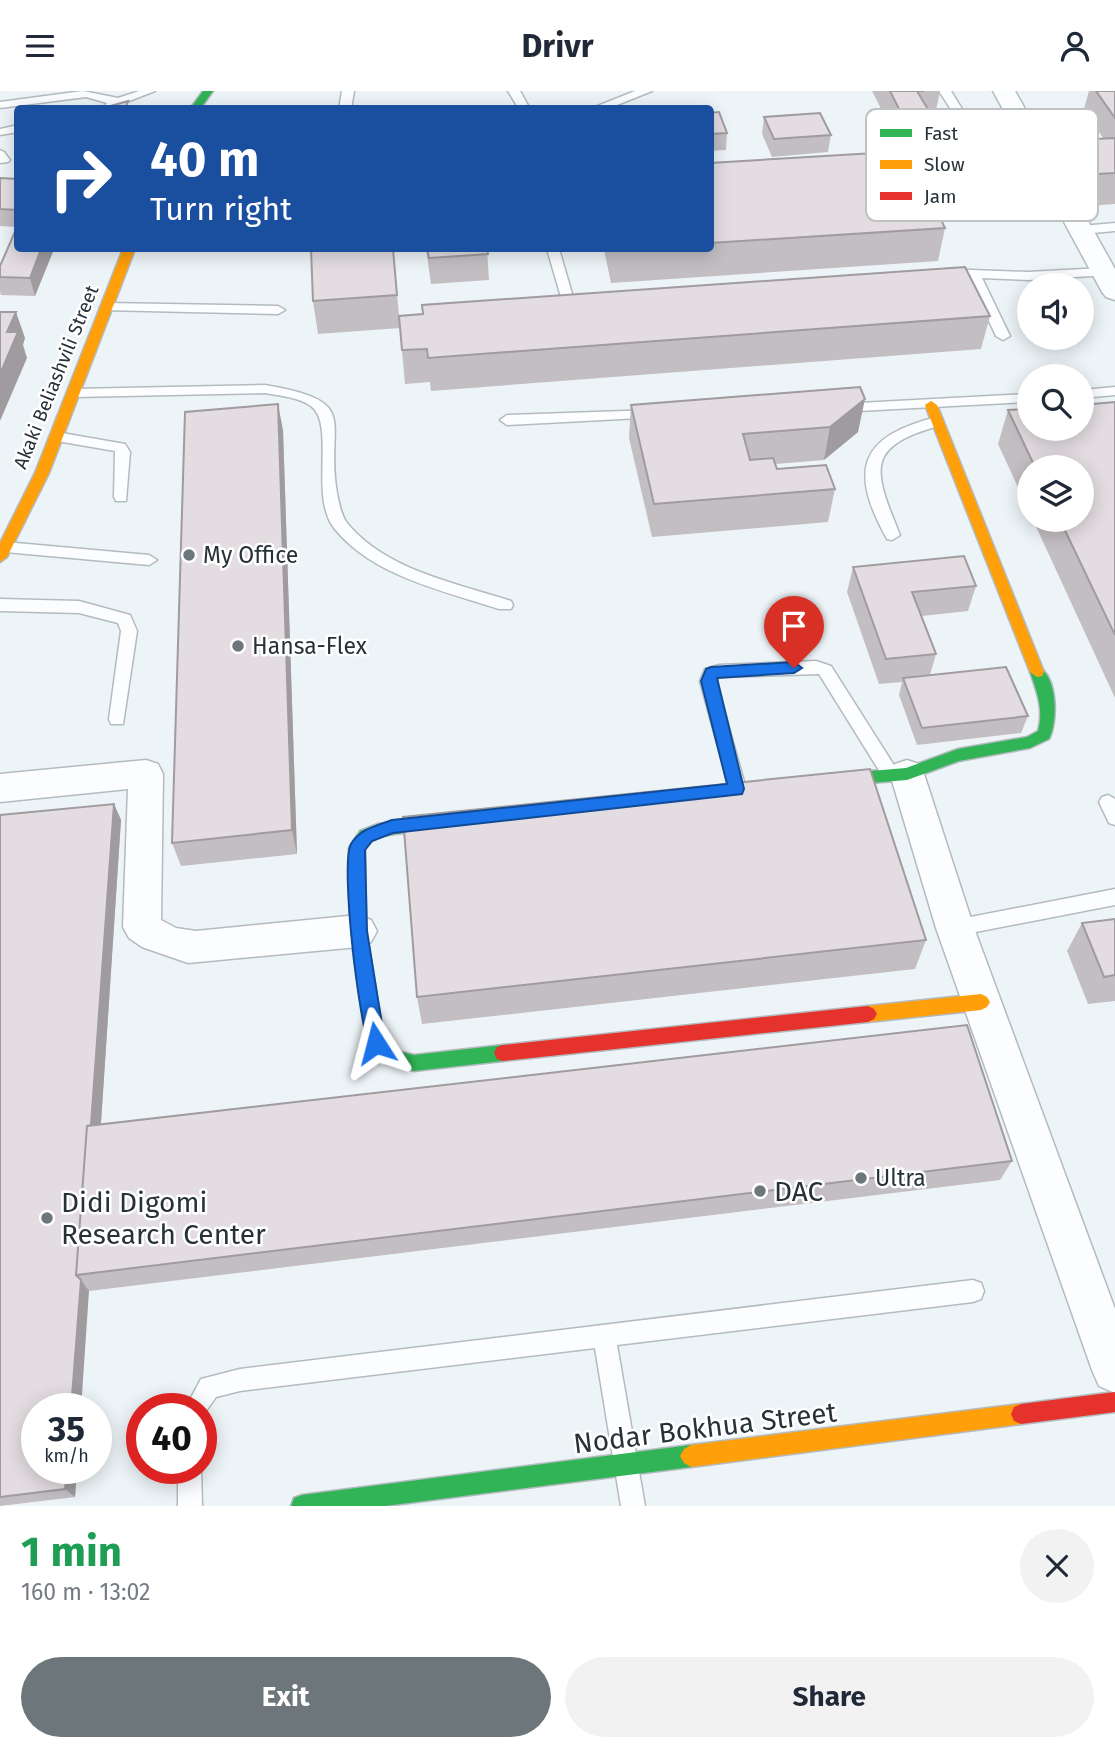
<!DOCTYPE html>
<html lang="en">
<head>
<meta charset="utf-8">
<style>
  :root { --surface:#fff; --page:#f2f2f3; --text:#1f2937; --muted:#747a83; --accent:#6c767b }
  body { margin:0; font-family:"Fira Sans",sans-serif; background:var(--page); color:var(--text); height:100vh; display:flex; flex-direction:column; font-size:26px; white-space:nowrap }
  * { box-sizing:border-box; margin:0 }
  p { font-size:23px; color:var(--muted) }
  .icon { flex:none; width:38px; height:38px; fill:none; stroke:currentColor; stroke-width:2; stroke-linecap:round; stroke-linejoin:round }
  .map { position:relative; height:1415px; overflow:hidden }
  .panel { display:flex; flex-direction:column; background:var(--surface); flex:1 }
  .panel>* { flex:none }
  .guide { position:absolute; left:14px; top:14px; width:700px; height:147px; border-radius:7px; box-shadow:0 4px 18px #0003; background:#1a4fa0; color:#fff; overflow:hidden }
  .tools { position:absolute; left:1017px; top:182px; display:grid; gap:14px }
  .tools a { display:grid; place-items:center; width:77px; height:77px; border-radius:50%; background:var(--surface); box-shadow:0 4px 18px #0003; font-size:35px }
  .speed { position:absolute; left:21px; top:1302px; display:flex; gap:14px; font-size:35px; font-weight:700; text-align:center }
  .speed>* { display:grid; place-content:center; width:91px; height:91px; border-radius:50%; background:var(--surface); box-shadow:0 4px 18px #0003; line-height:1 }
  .speed small { font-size:18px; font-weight:400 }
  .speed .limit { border:10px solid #d22; background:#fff; color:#111 }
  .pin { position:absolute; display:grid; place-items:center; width:60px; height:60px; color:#fff; margin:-72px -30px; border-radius:50% 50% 50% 0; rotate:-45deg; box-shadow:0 0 7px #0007 }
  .pin .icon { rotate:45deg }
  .me { position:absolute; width:77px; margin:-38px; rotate:351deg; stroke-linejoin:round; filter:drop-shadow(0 0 5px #0008) }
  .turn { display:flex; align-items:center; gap:24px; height:147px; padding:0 21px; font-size:32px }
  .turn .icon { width:91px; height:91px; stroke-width:2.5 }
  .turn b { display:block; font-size:49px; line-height:60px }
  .round { display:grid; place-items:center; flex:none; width:74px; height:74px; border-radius:37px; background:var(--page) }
  .head { display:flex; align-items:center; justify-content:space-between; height:119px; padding:0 21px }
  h1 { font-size:42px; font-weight:700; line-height:52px; color:#1e9e55 }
  .primary-button { display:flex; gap:14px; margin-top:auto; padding:14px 21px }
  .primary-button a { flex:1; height:80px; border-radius:42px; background:var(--accent); color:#fff; font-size:28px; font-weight:700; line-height:80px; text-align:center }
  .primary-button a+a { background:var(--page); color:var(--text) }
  header { display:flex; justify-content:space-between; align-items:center; height:91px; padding:0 21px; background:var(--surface); font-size:32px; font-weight:700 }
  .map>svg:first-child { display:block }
</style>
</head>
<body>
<header><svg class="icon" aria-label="menu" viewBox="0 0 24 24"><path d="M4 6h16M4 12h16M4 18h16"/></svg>Drivr<svg class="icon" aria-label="person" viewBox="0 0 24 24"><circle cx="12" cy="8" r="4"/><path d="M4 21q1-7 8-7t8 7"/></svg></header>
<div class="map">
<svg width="1115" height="1415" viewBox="0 0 1115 1415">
  <rect width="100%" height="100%" fill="#edf4f7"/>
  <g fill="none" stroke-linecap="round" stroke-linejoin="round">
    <defs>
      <path id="lane" d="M83,0L118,7L139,0H155L111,17L105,14L107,12L86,6L0,17V11Z
        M342,0H354L351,18H339Z
        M508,0H520L530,18H519Z
        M635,0H652L607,18H590Z
        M939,0H951L962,18L960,20H952Z
        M18,34V41L0,44V38Z
        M0,59L4,61L10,69L8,71L0,72Z
        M1115,68V76L1048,80L1042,76L1048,72Z
        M1115,132V140L1081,143L1075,139L1081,135Z
        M547,158H559L573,206L572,209L567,210L561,206Z
        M1103,177L1109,181L1108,184L1028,189L982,187L1010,245L1003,249L996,245L969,187L946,186L940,182L946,178L1028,181Z
        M107,212L278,215L285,219L278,223L102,219L100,216Z
        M265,294C365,311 324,330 337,402C339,412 341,424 347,432C385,479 456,492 511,510L513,514L511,518H499C444,500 372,485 334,437C309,405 336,334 311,315C298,306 280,305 265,302L74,306L67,302L74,298Z
        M1115,296V304L1082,307V299Z
        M1029,303V311L840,321L833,317L840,313Z
        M654,319L661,323L659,326L507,334L500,329L507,324Z
        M937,326L942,328V334C864,355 873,378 900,444L892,449L887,448C848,378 860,345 937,326Z
        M56,341L125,353L130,361L126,410H116L114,406L115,360L51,349L49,346Z
        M5,451L149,464L157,469L149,474L5,461L0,460V452Z
        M0,508L79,510L130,524L137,540L123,633H111L109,628L121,540L118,532L79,522L0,520Z
        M816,570L831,575L897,679L900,684L897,689H885L819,583L719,586L716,590L746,698L743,703H731L700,590L705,578L719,574Z
        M1108,704L1115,708V734L1109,732L1099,711L1102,706Z
        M1115,798V814L955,845L948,843L946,837L948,831L955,829Z
        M973,1189L981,1192L984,1200L981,1208L973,1211L617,1254L645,1415H621L595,1257L240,1300L216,1306L201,1327V1318H185L201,1288L240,1278Z
        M201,1376L202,1415H178V1377Z"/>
      <path id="street" d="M993,0H1015L1115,178V209L1106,206L1102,201Z
        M146,669L158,673L163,683L161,829L176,837L196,840L358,824L371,829L377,840L371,851L358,856L188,872L142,856L129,847L123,836L128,698L0,711V683Z
        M907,669L919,673L924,683L974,837L1115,1218V1302L1099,1295L1092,1279L936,837L890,683L895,673Z"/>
      <path id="fast" d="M203,0H213L200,18H190Z
        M1037,576C1058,583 1058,631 1049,648L1030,657L959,670L907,689L822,696L816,694L814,690L816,686L822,684L906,677L958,658L1027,646L1038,640C1044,619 1037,601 1030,581Z
        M455,723L461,724L463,729L461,734L381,745L372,750L365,758L366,840L384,948L397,960L414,964L503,954L509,956L512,962L509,968L503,970L414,980L386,973L367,952L350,840L349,757L360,740L378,733Z
        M691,1354L698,1358L702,1365L698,1372L691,1376L385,1415H291L294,1407L302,1404Z"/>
      <path id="slow" d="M123,158H135L49,382L7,466L0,471V452L35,382Z
        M931,310L937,314L1044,581L1042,585L1037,586L1030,581L925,314Z
        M981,903L987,906L990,911L987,916L981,919L868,931L862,928L859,923L862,918L868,915Z
        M1021,1313L1028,1316L1031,1323L1028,1330L1021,1333L691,1376L684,1372L680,1365L684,1358L691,1354Z"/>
      <path id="jam" d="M868,915L874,918L877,923L874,928L868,931L503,970L497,968L494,962L497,956L503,954Z
        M1115,1301V1321L1021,1333L1014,1330L1011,1323L1014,1316L1021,1313Z"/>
    </defs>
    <!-- lane casing -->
    <use href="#lane" stroke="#b3bbbf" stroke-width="3"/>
    <!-- street casing -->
    <use href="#street" stroke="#b3bbbf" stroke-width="3"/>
    <!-- fast casing -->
    <use href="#fast" stroke="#b3bbbf" stroke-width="3"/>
    <!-- slow casing -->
    <use href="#slow" stroke="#b3bbbf" stroke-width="3"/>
    <!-- jam casing -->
    <use href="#jam" stroke="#b3bbbf" stroke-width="3"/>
    <!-- lane -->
    <use href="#lane" fill="#fcfdfe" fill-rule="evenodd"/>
    <!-- street -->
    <use href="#street" fill="#fcfdfe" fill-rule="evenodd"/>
    <!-- fast -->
    <use href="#fast" fill="#30b455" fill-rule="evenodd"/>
    <!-- slow -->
    <use href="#slow" fill="#ff9f0a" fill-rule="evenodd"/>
    <!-- jam -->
    <use href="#jam" fill="#e5322d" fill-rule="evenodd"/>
  </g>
  <!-- wall -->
  <path fill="#c3bec2" d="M872,0H940L935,24H928L923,45L896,47Z
    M1089,0H1115V113L1087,115L1067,81L1076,49L1103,47L1084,18Z
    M710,22L727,42L726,59L710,60Z
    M764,26L831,44L828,61L772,66L762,43Z
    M710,72L945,137L938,170L611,192L604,158H710Z
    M0,87L18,88V158H54L35,205L1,204L0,201V175L16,136L0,135Z
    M393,158L399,225H990L981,258L431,300L430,291L405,293L400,237L318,243L313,210Z
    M426,158H487L489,189L431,193Z
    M860,296L858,341L824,369L776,373L777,378L835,398L828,431L652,446L629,347L631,314Z
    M1115,311V607L1033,429H1082V376H1029V420L998,353L1008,319Z
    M283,339L297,763L181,775L172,752Z
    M853,476L976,495L968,520L922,525L936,563L930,584L1028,625L1021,642L917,654L899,604L902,591L879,593L847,501Z
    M114,713L121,729L101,1033L1012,1070L1000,1089L89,1200L37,1377H77L75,1406L0,1415V724Z
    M1115,828V910L1088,913L1067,860L1082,832Z
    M926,849L915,878L422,933L417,906Z"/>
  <!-- shaded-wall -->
  <path fill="#9f9b9e" d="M41,158H54L35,205L30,187Z
    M16,221L25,247L23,254L27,267L0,330V282L7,241Z
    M865,308L858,341L824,369L830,336Z
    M278,313L283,339L297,763L292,739Z
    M114,713L121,729L91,1182L81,1183Z
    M81,1189L89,1200L81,1318H71Z
    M67,1377H77L75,1406L65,1398Z"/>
  <!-- building -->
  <path fill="#e3dde2" stroke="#9f9b9e" stroke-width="2" d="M890,0H924H917L929,20L901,22Z
    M1096,0H1115V27Z
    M128,10L125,18H100Z
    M719,21L727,42L710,43V22Z
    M820,22L831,44L774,48L764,26Z
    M1115,47V82L1097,83L1076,49Z
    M908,60L945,137L710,152V72Z
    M0,87L18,88V119L0,118Z
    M18,134V158H41L30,187L0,186V175Z
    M311,158H393L397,204L313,210Z
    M427,158H487L488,163L429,167Z
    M965,176L990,225L428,267L427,258L402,259L399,225L423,223L422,214Z
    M0,221H16L7,241H18L0,283Z
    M860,296L865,308L830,336L743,343L750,369L773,367L777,378L826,374L835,398L654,413L631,314Z
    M1115,311V544L1060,429H1082V376H1035L1008,319L1029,318V338H1082V314Z
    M278,313L292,739L172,752L185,321Z
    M964,465L976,495L912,501L936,563L886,568L853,476Z
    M1006,576L1028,625L922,637L903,587Z
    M870,678L926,849L417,906L403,726Z
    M114,713L91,1034L87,1035L76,1184L81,1189L71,1318H37V1377H67L65,1398L0,1406V724Z
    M1115,828V884L1104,886L1082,832Z
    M967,934L1012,1070L76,1184L87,1035Z"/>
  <!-- route -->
  <path fill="#1a73e8" stroke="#114b97" stroke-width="2" d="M794,571L802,577L794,582L717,587L744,698L742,703L393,742L372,750L365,759L367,840L385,952L382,957L376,960L370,957C359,934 340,772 351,753C360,738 376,735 392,729L727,693L701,590L706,578L711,576Z"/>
  <!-- markers -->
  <g fill="#6c767b" stroke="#fff" stroke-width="2.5">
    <circle cx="189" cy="464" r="7"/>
    <circle cx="238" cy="555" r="7"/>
    <circle cx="861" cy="1087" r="7"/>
    <circle cx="760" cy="1100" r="7"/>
    <circle cx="47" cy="1127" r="7"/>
  </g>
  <g text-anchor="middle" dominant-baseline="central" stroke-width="5" stroke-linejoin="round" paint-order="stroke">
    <!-- far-street labels -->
    <g font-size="19" fill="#263238" stroke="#fff">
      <text transform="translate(56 286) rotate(-68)">Akaki Beliashvili Street</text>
    </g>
    <!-- poi labels -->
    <g font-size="23" fill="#263238" stroke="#fff" text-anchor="start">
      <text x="203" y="464">My Office</text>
      <text x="252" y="555">Hansa-Flex</text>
      <text x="875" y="1087">Ultra</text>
    </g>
    <!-- near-poi labels -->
    <g font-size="28" fill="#263238" stroke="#fff" text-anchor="start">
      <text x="774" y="1100">DAC</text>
      <text x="61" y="1111">Didi Digomi<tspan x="61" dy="32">Research Center</tspan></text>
    </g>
    <!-- near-street labels -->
    <g font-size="28" fill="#263238" stroke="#fff">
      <text transform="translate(705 1337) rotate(-7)">Nodar Bokhua Street</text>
    </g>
  </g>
  <!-- legend -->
  <rect x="866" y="18" width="232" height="112" rx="10" fill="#fff" stroke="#bec2c3" stroke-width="2"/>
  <rect x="880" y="38" width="32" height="8" fill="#30b455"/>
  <rect x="880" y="69" width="32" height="9" fill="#ff9f0a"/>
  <rect x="880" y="101" width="32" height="8" fill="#e5322d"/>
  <g font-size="19" fill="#263238">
    <text x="924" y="49">Fast</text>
    <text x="924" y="80">Slow</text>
    <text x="924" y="112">Jam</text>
  </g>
</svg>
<div class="tools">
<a><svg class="icon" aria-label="sound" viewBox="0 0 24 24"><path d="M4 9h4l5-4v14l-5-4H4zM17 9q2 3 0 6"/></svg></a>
<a><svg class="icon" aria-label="search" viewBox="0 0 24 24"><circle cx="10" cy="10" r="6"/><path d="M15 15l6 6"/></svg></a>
<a><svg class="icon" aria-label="layers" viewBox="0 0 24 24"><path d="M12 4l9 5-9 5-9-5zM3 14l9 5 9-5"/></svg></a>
</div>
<div class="speed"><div>35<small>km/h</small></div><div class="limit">40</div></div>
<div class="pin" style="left:794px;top:577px;background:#d93025"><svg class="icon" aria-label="arrive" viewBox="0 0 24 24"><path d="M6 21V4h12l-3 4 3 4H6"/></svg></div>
<svg class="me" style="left:376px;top:952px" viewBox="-20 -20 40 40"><path d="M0-17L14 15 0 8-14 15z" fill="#1a73e8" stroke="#fff" stroke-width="4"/></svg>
<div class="guide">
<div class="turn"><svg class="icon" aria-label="right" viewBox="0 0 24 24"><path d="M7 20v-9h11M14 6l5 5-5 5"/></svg><div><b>40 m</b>Turn right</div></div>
</div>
</div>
<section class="panel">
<div class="head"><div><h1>1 min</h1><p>160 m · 13:02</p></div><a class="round"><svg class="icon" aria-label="close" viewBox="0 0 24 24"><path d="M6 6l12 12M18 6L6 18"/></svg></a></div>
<div class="primary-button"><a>Exit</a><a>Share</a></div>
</section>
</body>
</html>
